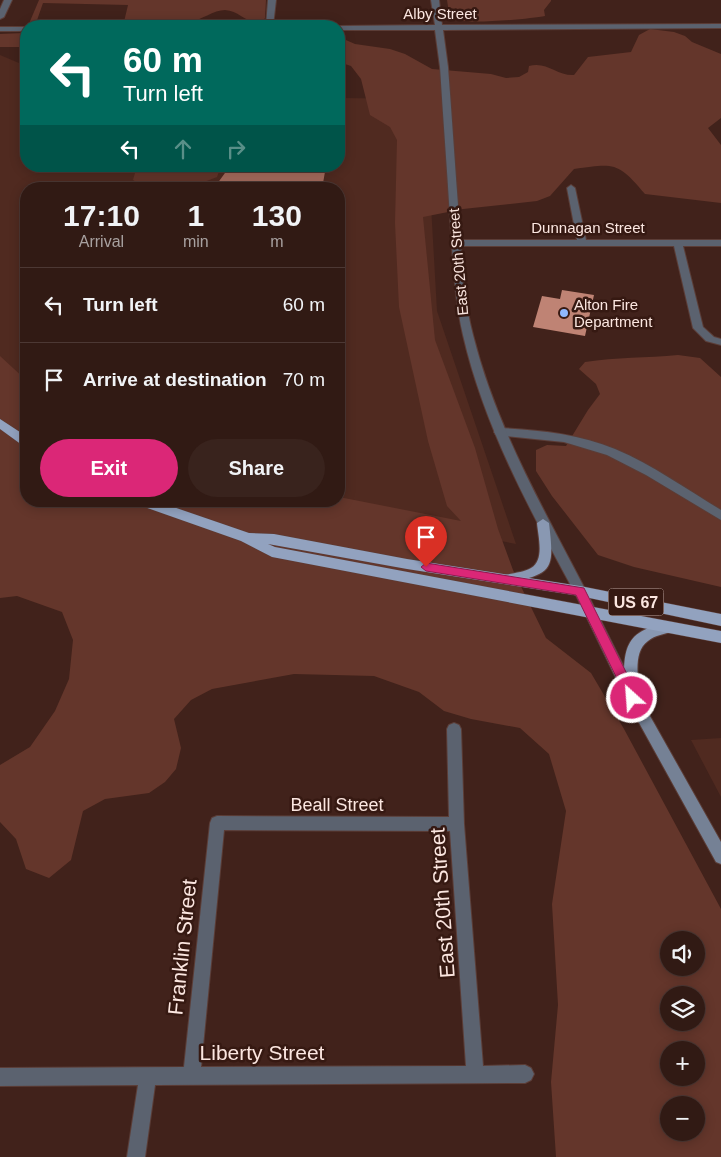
<!DOCTYPE html>
<html lang="en">
<head>
<meta charset="utf-8">
<style>
  :root { --surface:#311a14; --page:#39231d; --text:#f1f3f6; --muted:#a8a1a0; --line:#4c3834; --accent:#db2777 }
  body { margin:0; font-family:Helvetica,sans-serif; background:var(--page); color:var(--text); height:100vh; display:flex; flex-direction:column; font-size:19px; white-space:nowrap }
  * { box-sizing:border-box; margin:0 }
  p { font-size:16px; color:var(--muted) }
  .icon { flex:none; width:28px; height:28px; fill:none; stroke:currentColor; stroke-width:2; stroke-linecap:round; stroke-linejoin:round }
  .map { position:relative; flex:1; overflow:hidden }
  .panel { position:absolute; left:20px; top:182px; width:325px; height:325px; display:flex; flex-direction:column; background:var(--surface); border-radius:20px; box-shadow:0 2px 12px #0003,0 0 0 1px var(--line) }
  .panel>* { flex:none }
  .guide { position:absolute; left:20px; top:20px; width:325px; height:152px; border-radius:20px; box-shadow:0 2px 12px #0003,0 0 0 1px var(--line); background:#00695c; color:#fff; overflow:hidden }
  .tools { position:absolute; left:660px; top:931px; display:grid; gap:10px }
  .tools a { display:grid; place-items:center; width:45px; height:45px; border-radius:50%; background:var(--surface); box-shadow:0 2px 12px #0003,0 0 0 1px var(--line); font-size:25px }
  .pin { position:absolute; display:grid; place-items:center; width:42px; height:42px; color:#fff; margin:-51px -21px; border-radius:50% 50% 50% 0; rotate:-45deg; box-shadow:0 0 5px #0007 }
  .pin .icon { rotate:45deg }
  .me { position:absolute; width:55px; margin:-28px; rotate:334deg; stroke-linejoin:round; filter:drop-shadow(0 0 4px #0008) }
  .turn { display:flex; align-items:center; gap:18px; height:105px; padding:0 20px; font-size:22px }
  .turn .icon { width:65px; height:65px; stroke-width:2.5 }
  .turn b { display:block; font-size:35px; line-height:42px }
  .lanes { display:flex; align-items:center; height:48px; padding:0 20px; background:#0003; justify-content:center; gap:25px; direction:ltr }
  .lanes .off { opacity:.35 }
  .eta { display:flex; justify-content:space-evenly; align-items:center; height:85px; text-align:center }
  .eta b { font-size:30px; font-weight:600; line-height:35px }
  .primary-button { display:flex; gap:10px; margin-top:auto; padding:10px 20px }
  .primary-button a { flex:1; height:58px; border-radius:30px; background:var(--accent); color:#fff; font-size:20px; font-weight:600; line-height:58px; text-align:center }
  .primary-button a+a { background:var(--page); color:var(--text) }
  ul { padding:0; list-style:none }
  li { display:flex; align-items:center; gap:15px; height:75px; padding:0 20px; border-top:1px solid var(--line) }
  li div { flex:1 }
  li b { display:block; font-size:19px }
  li em { font-style:normal }
  .map>svg:first-child { display:block }
</style>
</head>
<body>
<div class="map">
<svg width="721" height="1157" viewBox="0 0 721 1157">
  <rect width="100%" height="100%" fill="#41221b"/>
  <!-- built -->
  <path fill="#502a20" d="M0,55L26,66V166H339V98L425,99L437,311L516,544L302,501H339V189H26V394L0,369Z
    M721,738V797L691,740Z"/>
  <!-- green -->
  <path fill="#64362b" fill-rule="evenodd" d="M39,0H266L265,18L262,23C246,24 240,11 225,10C214,10 201,20 188,23V26H123L128,5L43,3L35,26H28Z
    M447,0H551V1L544,10L545,16C531,19 470,24 458,20C455,19 452,15 449,13Z
    M26,29V47H0V34L24,33Z
    M650,29L674,32L685,36L692,42L721,54V118L708,128L721,145V203L645,194C618,162 615,163 574,169L550,196L537,201L463,209L423,217L435,340L475,448L498,529L513,570L546,638L591,673L624,729L721,909V1157H556L551,1082L558,1005L552,904L566,811L549,754L520,728L471,719L444,711L419,692L374,676L294,674L212,689L191,700L174,719L181,748L176,769L165,782L149,793L105,799L83,811L71,860L49,878L26,869L16,839L0,822V765L30,747L55,711L69,679L73,640L62,612L17,596L0,598V356L26,380V501H339V497L461,521L447,506L428,441L399,307L395,223L397,140L390,127L370,115L361,79L351,66L339,62V37L355,44L390,49L405,54L432,69L491,74L506,78L519,77L528,72L529,66C547,61 557,76 574,75L588,57L631,52L639,35ZM669,940H696V968H669ZM669,995H696V1022H669ZM669,1050H696V1078H669ZM669,1105H696V1132H669Z
    M161,166H221L217,177L186,189H148L133,180L135,173Z
    M678,355L700,358L721,377V587L634,567L598,555L552,496L536,471V450L547,445L566,446L588,410L600,394L596,384L579,369L585,362C616,357 647,358 678,355Z"/>
  <!-- water -->
  <path fill="#a66c5d" d="M230,166H326L322,189H204L217,184Z"/>
  <!-- building -->
  <path fill="#bf8374" d="M562,290L594,295L585,336L533,327L542,296L560,299Z"/>
  <g fill="none" stroke-linecap="round" stroke-linejoin="round">
    <defs>
      <path id="minor" d="M4,0H12L4,17L0,19V9Z
        M268,0H276L273,26H266Z
        M571,185L575,188L586,240H721V246H683L703,327L714,337L721,339V345L706,341L693,328L674,246H456L451,243L456,240H577L567,188Z
        M500,428C539,430 579,434 615,449C653,465 686,489 721,510V520L646,475L607,455L564,442L496,435L494,432L496,429Z
        M454,723L459,725L461,729L464,824L483,1066L525,1065L531,1068L534,1074L531,1080L525,1083L155,1085L145,1157H127L138,1085L0,1086V1068L184,1067L210,823L212,818L217,816L449,817L447,729L449,725ZM224,830L450,831L466,1066L201,1067Z"/>
      <path id="tertiary" d="M431,0H439L442,25L721,24V28L443,30L448,67C452,117 455,168 459,218C462,258 463,297 473,335C496,427 543,508 586,591L584,595H576C531,512 484,427 463,335C454,296 453,257 450,218C447,168 443,117 440,67L435,30H339L337,26L435,25Z
        M0,27H26V31H0Z"/>
      <path id="secondary" d="M580,586L584,587L637,693L721,842V864L716,862L627,701L574,591L576,587Z"/>
      <path id="primary" d="M543,519L549,523C555,573 552,573 505,584L501,582L499,579L501,576C510,573 523,573 531,568C545,560 538,536 537,523Z
        M669,622L674,623L675,627L674,631C665,634 655,635 648,641C632,652 639,680 639,697L637,701L632,703L627,701L625,697C625,677 619,646 639,633C647,627 659,625 669,622Z"/>
      <path id="trunk" d="M0,419L26,436V446L22,445L0,429Z
        M135,501H156L249,533L274,534L407,559L580,586L721,614V626L580,596L407,569L268,544L275,547L721,631V643L272,557L241,541L136,504Z"/>
    </defs>
    <!-- minor casing -->
    <use href="#minor" stroke="#5b3d37" stroke-width="2"/>
    <!-- tertiary casing -->
    <use href="#tertiary" stroke="#5b3d37" stroke-width="2"/>
    <!-- secondary casing -->
    <use href="#secondary" stroke="#5b3d37" stroke-width="2"/>
    <!-- primary casing -->
    <use href="#primary" stroke="#5b3d37" stroke-width="2"/>
    <!-- trunk casing -->
    <use href="#trunk" stroke="#5b3d37" stroke-width="1"/>
    <!-- minor -->
    <use href="#minor" fill="#5b626f" fill-rule="evenodd"/>
    <!-- tertiary -->
    <use href="#tertiary" fill="#5b626f" fill-rule="evenodd"/>
    <!-- secondary -->
    <use href="#secondary" fill="#758195" fill-rule="evenodd"/>
    <!-- primary -->
    <use href="#primary" fill="#8998b2" fill-rule="evenodd"/>
    <!-- trunk -->
    <use href="#trunk" fill="#92a2bf" fill-rule="evenodd"/>
  </g>
  <!-- route -->
  <path fill="#db2777" stroke="#8e194d" d="M426,563L584,588L639,698L637,701L632,703L628,701L576,595L426,571L421,567Z"/>
  <!-- markers -->
  <circle fill="#90b8fd" stroke="#361912" stroke-width="2" cx="564" cy="313" r="5"/>
  <g text-anchor="middle" dominant-baseline="central" stroke-width="5" stroke-linejoin="round" paint-order="stroke">
    <!-- far-street labels -->
    <g font-size="15" fill="#fbe6e0" stroke="#361912">
      <text x="440" y="13">Alby Street</text>
      <text x="588" y="227">Dunnagan Street</text>
      <text transform="translate(458 262) rotate(-95)">East 20th Street</text>
    </g>
    <!-- far-poi labels -->
    <g font-size="15" fill="#fbe6e0" stroke="#361912" text-anchor="start">
      <text x="574" y="304">Alton Fire<tspan x="574" dy="17">Department</tspan></text>
    </g>
    <!-- shield labels -->
    <rect fill="#361912" stroke="#c0a8a2" stroke-width="1" x="608.5" y="588.5" width="55" height="27" rx="4"/>
    <g font-size="16" font-weight="bold" fill="#fbe6e0">
      <text x="636" y="602">US 67</text>
    </g>
    <!-- street labels -->
    <g font-size="18" fill="#fbe6e0" stroke="#361912">
      <text x="337" y="805">Beall Street</text>
    </g>
    <!-- near-street labels -->
    <g font-size="21" fill="#fbe6e0" stroke="#361912">
      <text transform="translate(442 903) rotate(-94)">East 20th Street</text>
      <text transform="translate(182 947) rotate(-84)">Franklin Street</text>
      <text x="262" y="1052">Liberty Street</text>
    </g>
  </g>
</svg>
<div class="tools">
<a><svg class="icon" aria-label="sound" viewBox="0 0 24 24"><path d="M4 9h4l5-4v14l-5-4H4zM17 9q2 3 0 6"/></svg></a>
<a><svg class="icon" aria-label="layers" viewBox="0 0 24 24"><path d="M12 4l9 5-9 5-9-5zM3 14l9 5 9-5"/></svg></a>
<a>+</a>
<a>−</a>
</div>
<div class="pin" style="left:426px;top:567px;background:#d93025"><svg class="icon" aria-label="arrive" viewBox="0 0 24 24"><path d="M6 21V4h12l-3 4 3 4H6"/></svg></div>
<svg class="me" style="left:632px;top:698px" viewBox="-20 -20 40 40"><circle r="17" fill="#db2777" stroke="#fff" stroke-width="3"/><path d="M0-11L8 9 0 5-8 9z" fill="#fff"/></svg>
<div class="guide">
<div class="turn"><svg class="icon" aria-label="left" viewBox="0 0 24 24"><path d="M17 20v-9H6M10 6l-5 5 5 5"/></svg><div><b>60 m</b>Turn left</div></div>
<div class="lanes"><svg class="icon" aria-label="left" viewBox="0 0 24 24"><path d="M17 20v-9H6M10 6l-5 5 5 5"/></svg><svg class="icon off" aria-label="ahead" viewBox="0 0 24 24"><path d="M12 20V5M6 11l6-6 6 6"/></svg><svg class="icon off" aria-label="right" viewBox="0 0 24 24"><path d="M7 20v-9h11M14 6l5 5-5 5"/></svg></div>
</div>
<section class="panel">
<div class="eta">
<div><b>17:10</b><p>Arrival</p></div>
<div><b>1</b><p>min</p></div>
<div><b>130</b><p>m</p></div>
</div>
<ul>
<li><svg class="icon" aria-label="left" viewBox="0 0 24 24"><path d="M17 20v-9H6M10 6l-5 5 5 5"/></svg><div><b>Turn left</b></div><em>60 m</em></li>
<li><svg class="icon" aria-label="arrive" viewBox="0 0 24 24"><path d="M6 21V4h12l-3 4 3 4H6"/></svg><div><b>Arrive at destination</b></div><em>70 m</em></li>
</ul>
<div class="primary-button"><a>Exit</a><a>Share</a></div>
</section>
</div>
</body>
</html>
